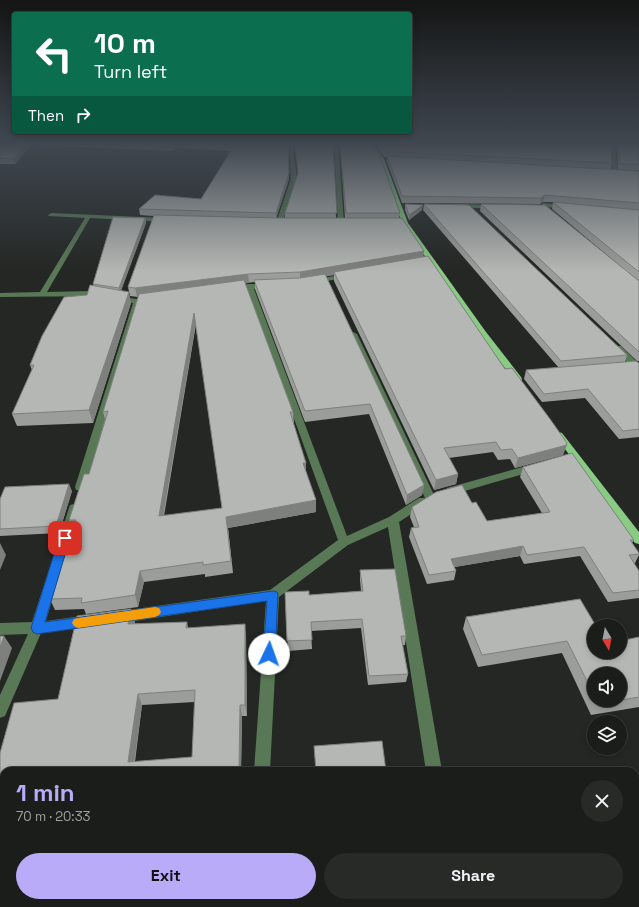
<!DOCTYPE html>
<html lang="en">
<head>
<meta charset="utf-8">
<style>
  :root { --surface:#1b1d1b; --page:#282a28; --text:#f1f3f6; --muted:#a0a2a3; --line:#393b3a; --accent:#b9abf7 }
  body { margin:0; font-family:"Space Grotesk",sans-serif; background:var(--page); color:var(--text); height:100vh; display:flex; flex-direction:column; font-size:15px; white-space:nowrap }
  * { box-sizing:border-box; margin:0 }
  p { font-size:13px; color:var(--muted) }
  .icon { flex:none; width:22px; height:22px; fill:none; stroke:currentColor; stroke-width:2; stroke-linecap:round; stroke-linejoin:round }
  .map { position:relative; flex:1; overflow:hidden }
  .details { position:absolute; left:0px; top:767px; width:639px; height:140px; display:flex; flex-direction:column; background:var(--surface); border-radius:12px 12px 0 0; box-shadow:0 2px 6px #0003,0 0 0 1px var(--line) }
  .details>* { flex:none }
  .hud { position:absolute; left:12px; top:12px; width:400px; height:122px; border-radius:4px; box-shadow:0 2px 6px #0003,0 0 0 1px var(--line); background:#0b6e4f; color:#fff; overflow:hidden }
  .needle { width:26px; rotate:170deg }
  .tools { position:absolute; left:587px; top:619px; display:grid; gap:8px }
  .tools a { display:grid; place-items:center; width:40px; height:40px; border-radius:50%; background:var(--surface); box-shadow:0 2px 6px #0003,0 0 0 1px var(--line); font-size:20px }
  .pin { position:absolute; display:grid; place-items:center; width:34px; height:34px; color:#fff; margin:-17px; border-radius:8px; box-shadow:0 2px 6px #0006 }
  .me { position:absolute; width:44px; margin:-22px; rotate:3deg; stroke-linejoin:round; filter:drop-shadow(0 0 3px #0008) }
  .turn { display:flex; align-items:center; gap:14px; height:84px; padding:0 16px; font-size:18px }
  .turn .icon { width:52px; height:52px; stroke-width:2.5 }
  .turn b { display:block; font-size:28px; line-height:34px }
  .then { display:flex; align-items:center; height:38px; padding:0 16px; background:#0003; gap:8px; font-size:15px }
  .round { display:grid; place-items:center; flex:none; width:42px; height:42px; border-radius:21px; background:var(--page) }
  .head { display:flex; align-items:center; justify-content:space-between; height:68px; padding:0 16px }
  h1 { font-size:24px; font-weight:600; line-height:30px; color:var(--accent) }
  .primary-button { display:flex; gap:8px; margin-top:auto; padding:8px 16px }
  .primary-button a { flex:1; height:46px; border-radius:24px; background:var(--accent); color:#111; font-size:16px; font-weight:600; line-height:46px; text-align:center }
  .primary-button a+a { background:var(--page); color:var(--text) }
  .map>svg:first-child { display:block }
</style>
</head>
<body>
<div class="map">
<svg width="639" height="907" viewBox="0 0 639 907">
  <rect width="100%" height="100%" fill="#242724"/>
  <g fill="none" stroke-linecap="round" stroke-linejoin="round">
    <!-- minor -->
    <path fill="#597855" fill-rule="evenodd" d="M289,144H293L297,179L283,221L291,223C288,226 279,226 276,223L291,179Z
      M334,144H338L344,223L341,225L338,223Z
      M611,144H615L618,172L615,174L612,172Z
      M543,203L566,205L569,207L566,209L547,207V209H536L533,207L536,205L541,206Z
      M458,204L494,205L497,207L494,209L456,207L455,206Z
      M51,213L165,218L168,220L165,222L90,218L47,292L92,291L103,292V296L0,297V293L40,292L85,218L49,216L48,215Z
      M347,274L350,276L349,277L316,283L313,281L316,279Z
      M249,284H268L272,286L268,288L254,289L347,536L389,517L419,498H425L349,334L350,332H353L357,334L435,497L434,500H428L427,504L399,522L442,771H426L388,527L348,545L279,597L270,771H254L266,601L121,623L116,621L115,617L116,613L121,611L270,590L338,540L247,289L234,290L230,288L234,286Z
      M114,296L137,299L149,297L153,299L140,303L85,487L84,490H76L75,487L133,303L114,300Z
      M615,346H621L639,364V372L636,371L615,350Z
      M533,464L537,466L538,468L537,470L451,495L447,494L446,491L447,488Z
      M74,504L78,505L79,508L46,621L89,615L94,617L95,621L94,625L89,627L41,633L5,716L0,718V695L28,634L0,635V623L32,622L69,508L70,505Z
      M245,903H263V907H245Z
      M447,903H465V907H447Z"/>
    <!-- major -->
    <path fill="#89cb82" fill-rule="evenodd" d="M370,144H374L384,159L408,223L486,332L521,377L522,379L521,381H515L480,336L402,223L380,159Z
      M559,432L562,433L639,532V544L635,543L556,437L554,435L556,433Z"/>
  </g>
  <!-- wall -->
  <path fill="#9b9d9a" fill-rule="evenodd" d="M0,144H288L289,179L276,218H285V213L298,174L295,144H333L336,218H345L340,144H372L400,213L399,218L424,251L423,257L505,369L567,443L563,455L515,468L510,459L498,460L493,452L449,458L458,474L456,484L434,490L334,281V275L326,276L424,485L422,495L406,505L369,414L305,422L255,289V282L245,283L293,412L294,423H293L306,473L316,512L228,528L233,573L205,577V574L144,582L138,607L86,614L84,609L55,610L50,599L73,530L69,520L89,474L105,419L103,412L138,297L130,296L128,287L154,216L140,215L139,209L201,199L231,151L175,148L172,151L31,145L15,164H0ZM196,324L222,508L164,516Z
    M376,144H494V145L612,163L611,169L639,171V361H637L480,211L481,204L624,269L552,209L553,202H543L540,204L402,203L387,162V157H384Z
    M617,144H639V170H618Z
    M405,204L422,210L409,220L405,210Z
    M424,204L627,355L625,362L559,368L423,210Z
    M145,218L146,223L121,290L131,303L93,423L17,426L12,414L32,370L30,365L87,295L94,286L93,284Z
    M639,363V437L619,439L585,398L542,402L524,379L526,370Z
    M523,467L634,540L632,543L639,553V555L635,563H634L639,571V598L608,602L580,556L524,564L520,556L454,567L456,571L454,580L427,584L409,537L411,528L414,527L410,517L412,507L472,503L487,521L542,513L520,477Z
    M72,491L59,533L0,536V499Z
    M360,570L406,636L405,645H402L408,674L406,682L368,685L361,628L311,631L312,649L288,651L285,592L309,595L361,591L360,580Z
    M580,599L594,652L639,637V707L591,715L562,653L478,667L463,629L466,617ZM594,674L620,700H594Z
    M135,621V624L187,622L188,628L246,636L247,716H242L241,771H4V873H0V753L58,699ZM195,702L192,757L135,762L142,705Z
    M95,903H237V907H95Z
    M286,903H367L368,904L378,907H287Z
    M488,903H492L565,907H487V905Z"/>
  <!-- shaded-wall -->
  <path fill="#7e807d" d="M25,144L31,145L15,164L14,159Z
    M172,144H175V148L172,151L171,145Z
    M289,173V179L276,219V213Z
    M545,195L543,202L540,204L541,198Z
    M423,205L422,210L409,220V215Z
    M145,218L146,223L120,294L119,288Z
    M424,251L423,259L334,272V275L300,281V272Z
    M248,274L249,283L137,297L135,288Z
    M129,292L131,303L93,423L89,410Z
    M194,313L196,323L161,528L159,516Z
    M567,445L563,455L515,468L518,458Z
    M303,463H306V474Z
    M458,474L456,484L434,490L436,480Z
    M69,484L72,491L59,533L56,526Z
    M424,485L422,495L406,505L407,495Z
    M316,500V512L228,528L233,573L226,517Z
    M0,543L6,555L0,570Z
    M523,546L520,556L449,568L451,559Z
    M140,571L144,582L138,607L135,595Z
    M131,609L135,621L132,636L128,624Z
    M245,624L246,636L247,716L245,705Z
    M4,636L12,648L0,681V648Z
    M138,694L142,705L133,771L128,762Z
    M240,705L242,716L241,771H239Z
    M235,903H237V907H235Z"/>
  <!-- building -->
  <path fill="#b4b7b3" stroke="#7e807d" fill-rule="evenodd" d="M0,144H25L14,159L0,158Z
    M151,144H172L171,145Z
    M207,144H288L289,173L276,213L139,209L155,195L201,199L234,146Z
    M295,144H333L337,213H285L298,173Z
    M340,144H372L379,154L400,213H346Z
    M380,144H494V145L495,144H611L612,163L385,151Z
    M619,144H639V164H620Z
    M387,156L639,171V203L545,195L541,198L402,196Z
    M553,202L639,210V272Z
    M405,204L423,205L409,215Z
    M424,204L469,205L627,355L561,361Z
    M481,204L545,205L639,281V352Z
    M154,215L279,218H402L424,251L300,272L248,274L135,288L128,287Z
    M113,217L145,218L119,288L93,284Z
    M428,256L505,369L512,368L550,419L567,443H566L567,445L518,458L512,449L501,450L496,442L444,448L458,474L436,480L334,272Z
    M325,274L424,485L407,495L370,404L305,411L254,280L300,278Z
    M244,280L293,412H290L306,463H303L316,500L226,517L231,561L203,565V562L140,571L135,595L81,603L82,598L50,599L76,520H69L84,474H89L108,411L103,412L139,294ZM194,313L222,508L159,516Z
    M90,285L129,292L89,410L12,414L34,365H30L42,336L64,297L87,295Z
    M636,361L639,363V429L623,431L588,389L544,394L526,370Z
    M572,453L634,540H630L639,553V554L629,555L639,571V590L613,593L584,547L527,555L523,546L451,559L456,571L429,575L411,528L419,527L412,507L436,492L462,485L472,503L476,502L487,521L550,512L523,467Z
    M69,484L56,526L0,529V499L5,487Z
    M395,569L406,636H401L408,674L369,676L362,619L311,622L312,640L287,641L285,592L309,591V595L363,591L360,570Z
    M580,599L596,626H594V652H620V641L639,637V697L598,704L596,700H620V674H594V695L567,641L482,655L466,617Z
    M131,609L128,624L187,622L186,628L245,624V705H240L239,771H4V863L0,864V753L14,703L58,699L77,616ZM195,690L192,757L128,762L138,694Z
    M0,636H4L0,648Z
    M382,741L386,771H316L314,746Z
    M95,903H120L95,906Z
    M148,903H235V907H147Z
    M321,903H367L368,904L377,903L378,907H321Z
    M492,903H563L565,907H493Z
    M427,904V907H408Z"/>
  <!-- sky -->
  <linearGradient id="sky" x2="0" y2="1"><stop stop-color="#141514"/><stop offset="0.53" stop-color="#3f4750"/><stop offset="1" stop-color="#3f4750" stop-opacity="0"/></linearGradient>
  <rect width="639" height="271" fill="url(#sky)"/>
  <!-- route -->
  <path fill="#1a73e8" stroke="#114b97" d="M65,534L68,535L70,538L45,622L273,591L277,592L278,595L275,654L273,658L269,659L265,658L263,654L267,601L37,634L33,632L31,628L59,538L61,535Z"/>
  <!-- slow -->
  <path fill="#f59e0b" d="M155,607L159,608L161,612L159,615L155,617L78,628L74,626L72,623L74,619L78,618Z"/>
</svg>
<div class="tools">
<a><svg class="needle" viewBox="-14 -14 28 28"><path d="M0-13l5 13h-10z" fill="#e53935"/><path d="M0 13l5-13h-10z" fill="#a0a2a3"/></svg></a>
<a><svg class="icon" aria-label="sound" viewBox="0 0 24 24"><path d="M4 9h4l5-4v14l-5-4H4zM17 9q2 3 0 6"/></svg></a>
<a><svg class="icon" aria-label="layers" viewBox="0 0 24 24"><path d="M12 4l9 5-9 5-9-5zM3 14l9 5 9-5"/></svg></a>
</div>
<div class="pin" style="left:65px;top:538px;background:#d93025"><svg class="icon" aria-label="arrive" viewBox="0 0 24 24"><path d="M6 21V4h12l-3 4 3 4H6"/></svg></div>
<svg class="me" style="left:269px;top:654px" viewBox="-20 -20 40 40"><circle r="19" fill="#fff"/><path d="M0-13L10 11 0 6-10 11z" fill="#1a73e8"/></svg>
<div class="hud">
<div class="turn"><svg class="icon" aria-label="left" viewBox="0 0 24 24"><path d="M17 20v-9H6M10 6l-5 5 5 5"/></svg><div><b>10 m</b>Turn left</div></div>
<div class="then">Then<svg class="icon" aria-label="right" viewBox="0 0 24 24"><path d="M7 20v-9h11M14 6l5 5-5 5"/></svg></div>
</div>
<section class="details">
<div class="head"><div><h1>1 min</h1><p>70 m · 20:33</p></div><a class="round"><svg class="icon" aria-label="close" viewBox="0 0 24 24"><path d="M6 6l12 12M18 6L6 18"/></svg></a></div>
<div class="primary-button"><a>Exit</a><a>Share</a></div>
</section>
</div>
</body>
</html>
